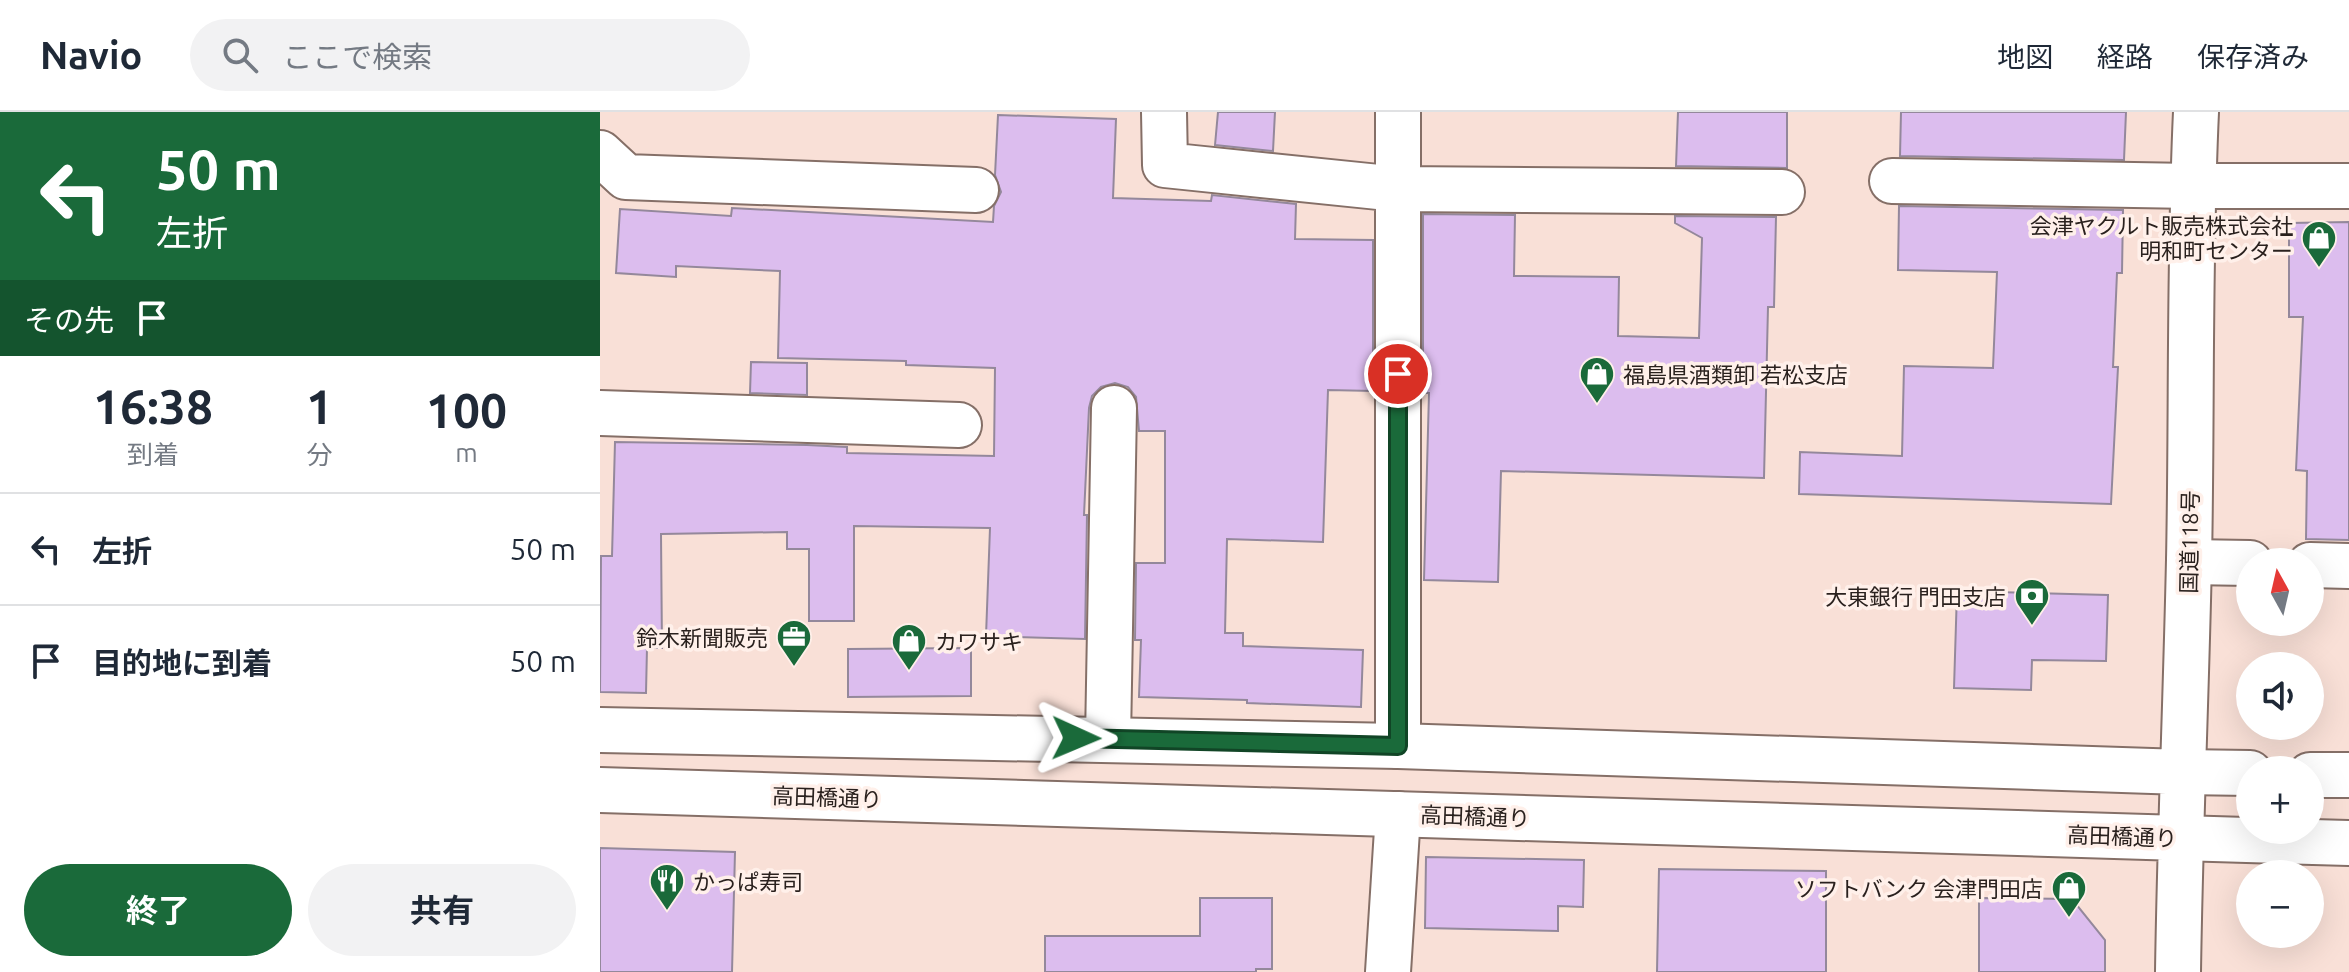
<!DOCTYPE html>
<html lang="ja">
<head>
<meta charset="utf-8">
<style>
  :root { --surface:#fff; --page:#f2f2f3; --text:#1f2937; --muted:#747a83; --line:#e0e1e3; --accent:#1a6a3a }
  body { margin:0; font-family:Ubuntu,"Noto Sans JP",sans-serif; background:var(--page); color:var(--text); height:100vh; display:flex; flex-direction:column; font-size:30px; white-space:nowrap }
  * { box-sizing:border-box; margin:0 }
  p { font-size:26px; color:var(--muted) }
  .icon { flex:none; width:44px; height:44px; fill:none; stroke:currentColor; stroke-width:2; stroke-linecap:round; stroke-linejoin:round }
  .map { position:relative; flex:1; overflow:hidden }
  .details { display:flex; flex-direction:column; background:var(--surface); width:600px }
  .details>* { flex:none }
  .hud { background:#1a6a3a; color:#fff; overflow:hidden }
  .needle { width:52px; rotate:352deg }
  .controls { position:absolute; left:1636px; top:436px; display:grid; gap:16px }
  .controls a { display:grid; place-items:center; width:88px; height:88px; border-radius:50%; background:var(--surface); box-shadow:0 8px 32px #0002; font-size:40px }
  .pin { position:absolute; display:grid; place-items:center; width:68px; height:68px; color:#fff; margin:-34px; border:4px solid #fff; border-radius:50%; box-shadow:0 2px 8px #0007 }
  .me { position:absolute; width:88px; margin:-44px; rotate:91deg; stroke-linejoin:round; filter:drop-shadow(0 0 6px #0008) }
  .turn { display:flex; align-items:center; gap:28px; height:168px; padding:0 24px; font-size:36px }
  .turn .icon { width:104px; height:104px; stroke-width:2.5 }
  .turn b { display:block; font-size:56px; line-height:68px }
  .then { display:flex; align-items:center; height:76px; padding:0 24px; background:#0003; gap:16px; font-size:30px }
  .eta { display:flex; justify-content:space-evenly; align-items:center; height:136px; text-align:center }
  .eta b { font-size:48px; font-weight:700; line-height:56px }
  .button { display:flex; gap:16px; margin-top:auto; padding:16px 24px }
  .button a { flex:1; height:92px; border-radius:48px; background:var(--accent); color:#fff; font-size:32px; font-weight:700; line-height:92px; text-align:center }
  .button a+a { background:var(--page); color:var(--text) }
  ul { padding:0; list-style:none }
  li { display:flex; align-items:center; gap:24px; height:112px; padding:0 24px; border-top:2px solid var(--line) }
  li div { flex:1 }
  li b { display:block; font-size:30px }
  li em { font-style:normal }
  header { display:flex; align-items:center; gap:48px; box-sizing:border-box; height:112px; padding:0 40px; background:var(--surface); border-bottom:2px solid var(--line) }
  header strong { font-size:38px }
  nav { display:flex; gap:44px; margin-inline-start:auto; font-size:28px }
  .search { width:560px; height:72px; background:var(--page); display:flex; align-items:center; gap:20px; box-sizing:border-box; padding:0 28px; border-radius:44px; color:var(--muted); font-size:30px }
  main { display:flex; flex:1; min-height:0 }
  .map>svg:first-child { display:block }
</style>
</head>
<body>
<header>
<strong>Navio</strong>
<div class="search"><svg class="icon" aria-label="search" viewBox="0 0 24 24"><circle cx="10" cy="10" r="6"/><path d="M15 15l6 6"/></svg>ここで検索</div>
<nav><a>地図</a><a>経路</a><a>保存済み</a></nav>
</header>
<main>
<section class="details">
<div class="hud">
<div class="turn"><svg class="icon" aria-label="left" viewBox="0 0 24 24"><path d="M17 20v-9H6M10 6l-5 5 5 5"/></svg><div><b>50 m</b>左折</div></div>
<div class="then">その先<svg class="icon" aria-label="arrive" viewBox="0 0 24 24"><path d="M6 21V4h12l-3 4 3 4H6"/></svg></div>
</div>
<div class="eta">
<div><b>16:38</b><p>到着</p></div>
<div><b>1</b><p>分</p></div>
<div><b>100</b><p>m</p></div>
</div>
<ul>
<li><svg class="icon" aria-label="left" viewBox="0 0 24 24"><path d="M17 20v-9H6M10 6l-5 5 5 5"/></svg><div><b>左折</b></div><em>50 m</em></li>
<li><svg class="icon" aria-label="arrive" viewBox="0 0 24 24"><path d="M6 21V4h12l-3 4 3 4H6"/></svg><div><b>目的地に到着</b></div><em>50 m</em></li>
</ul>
<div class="button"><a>終了</a><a>共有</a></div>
</section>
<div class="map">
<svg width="1749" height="860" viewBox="0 0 1749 860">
  <rect width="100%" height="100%" fill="#f9e0d7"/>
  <!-- building -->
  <path fill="#dcbdee" stroke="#94889b" stroke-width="2" d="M618,0H675L673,39L615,33Z
    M1078,0H1187V56L1076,54Z
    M1301,0H1526L1524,48L1300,44Z
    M398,3L516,7L513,86L611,89L612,83L696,92L695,127L773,128V279L728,278L723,430L627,427L625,521H643V534L763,538L761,595L647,591V588L539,585L541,528H535L536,451H565V319H539L536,285L528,275L515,271L501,275L492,284L489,296L484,403H487L485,527L386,524L390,416L254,414V509H209V437H187V420L61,422L62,536H47L46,581L0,580L1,444H12L15,330L207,333L247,335V341L394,344L395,256L306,253V249L178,246L180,159L76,154V165L16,161L20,97L131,104L132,96L393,110L394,94L401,80L395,63Z
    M1299,94L1523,98L1522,161H1517L1513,255H1518L1511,392L1199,382L1200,340L1302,344L1304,254L1393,256L1397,160L1298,158Z
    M823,102L915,103L914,164L1019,165L1018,224L1099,226L1102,126L1075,111V104L1176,105L1174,195H1168L1164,366L901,359L898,470L824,468L829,281H823Z
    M1749,110V428L1706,427L1707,359L1696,358L1703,205H1689V111Z
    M151,250L207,251V283L150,281Z
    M1357,479L1508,483L1506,549L1432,548L1431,578L1354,576Z
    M371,536V584L248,585V537Z
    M0,736L135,740L132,860H0Z
    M826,745L984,748L983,795L958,794V819L825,816Z
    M1059,757L1226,759V860H1057Z
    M600,786H672V857H656V860H445V824H600Z
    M1379,786L1472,787L1505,828V860H1379Z"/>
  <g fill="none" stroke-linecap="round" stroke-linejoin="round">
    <defs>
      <path id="minor" d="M564,0L565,53L798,77L1182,80
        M798,0V634
        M0,41L26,65L376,78
        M1292,69L1592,74H1749
        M0,301L359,313
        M1589,450L1650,451
        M1710,453L1749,454
        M508,627L514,296
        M1582,660L1650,661
        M1710,663H1749
        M1580,726L1749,731
        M788,860L798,702"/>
      <path id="highway" d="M0,618L798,634L1582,660
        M0,678L1580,726
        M1578,860C1580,723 1586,586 1589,448C1592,299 1589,149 1596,0"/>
    </defs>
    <!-- minor casing -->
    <use href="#minor" stroke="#856f67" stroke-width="48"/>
    <!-- highway casing -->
    <use href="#highway" stroke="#856f67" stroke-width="48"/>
    <!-- minor -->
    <use href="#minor" stroke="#fff" stroke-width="44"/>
    <!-- highway -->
    <use href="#highway" stroke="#fff" stroke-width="44"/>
  </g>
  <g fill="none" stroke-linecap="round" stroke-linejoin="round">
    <defs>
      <path id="route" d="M476,626L798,634V262"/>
    </defs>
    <!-- route casing -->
    <use href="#route" stroke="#114526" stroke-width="20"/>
    <!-- route -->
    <use href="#route" stroke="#1a6a3a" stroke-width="14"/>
  </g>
  <!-- icons -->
  <defs>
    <symbol id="shop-pin" viewBox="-11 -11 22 30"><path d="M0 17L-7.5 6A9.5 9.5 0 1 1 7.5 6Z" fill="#1a6a3a" stroke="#fff0ea"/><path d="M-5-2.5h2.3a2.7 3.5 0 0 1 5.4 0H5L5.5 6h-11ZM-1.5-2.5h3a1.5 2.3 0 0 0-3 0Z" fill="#fff"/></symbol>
    <symbol id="bank-pin" viewBox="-11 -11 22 30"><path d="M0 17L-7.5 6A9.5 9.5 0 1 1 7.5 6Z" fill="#1a6a3a" stroke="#fff0ea"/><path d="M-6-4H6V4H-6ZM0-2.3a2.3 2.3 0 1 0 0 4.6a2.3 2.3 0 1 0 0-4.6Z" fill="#fff"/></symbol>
    <symbol id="office-pin" viewBox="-11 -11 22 30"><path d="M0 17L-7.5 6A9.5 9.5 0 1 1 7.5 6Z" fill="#1a6a3a" stroke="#fff0ea"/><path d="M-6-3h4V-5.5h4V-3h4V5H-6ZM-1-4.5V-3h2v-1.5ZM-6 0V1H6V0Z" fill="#fff"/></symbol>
    <symbol id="restaurant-pin" viewBox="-11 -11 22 30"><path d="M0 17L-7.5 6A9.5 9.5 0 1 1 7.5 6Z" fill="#1a6a3a" stroke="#fff0ea"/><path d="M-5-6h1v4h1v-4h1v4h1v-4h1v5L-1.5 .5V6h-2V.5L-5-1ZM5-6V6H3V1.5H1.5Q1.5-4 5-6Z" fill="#fff"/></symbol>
  </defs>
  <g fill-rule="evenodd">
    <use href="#shop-pin" x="1699" y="106" width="40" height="54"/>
    <use href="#shop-pin" x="977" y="242" width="40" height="54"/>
    <use href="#bank-pin" x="1412" y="464" width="40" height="54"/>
    <use href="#office-pin" x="174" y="505" width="40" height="54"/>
    <use href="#shop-pin" x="289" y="509" width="40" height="54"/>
    <use href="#restaurant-pin" x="47" y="749" width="40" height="54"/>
    <use href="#shop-pin" x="1449" y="756" width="40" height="54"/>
  </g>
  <g text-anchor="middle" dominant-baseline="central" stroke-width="7" stroke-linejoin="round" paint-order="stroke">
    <!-- poi labels -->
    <g font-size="22" fill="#2a211e" stroke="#fff0ea" text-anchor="end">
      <text x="1693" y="113">会津ヤクルト販売株式会社<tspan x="1693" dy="25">明和町センター</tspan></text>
      <text x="1023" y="262" text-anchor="start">福島県酒類卸 若松支店</text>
      <text x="1406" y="484">大東銀行 門田支店</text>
      <text x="168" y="525">鈴木新聞販売</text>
      <text x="335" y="529" text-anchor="start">カワサキ</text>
      <text x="93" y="769" text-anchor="start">かっぱ寿司</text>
      <text x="1443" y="776">ソフトバンク 会津門田店</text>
    </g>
    <!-- street labels -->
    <g font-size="22" fill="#2a211e" stroke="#fff0ea">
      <text transform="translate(1589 430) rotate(-89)">国道118号</text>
      <text transform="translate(227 685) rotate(2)">高田橋通り</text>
      <text transform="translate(875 704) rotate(2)">高田橋通り</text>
      <text transform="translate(1522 724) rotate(2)">高田橋通り</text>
    </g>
  </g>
</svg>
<div class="controls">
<a><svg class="needle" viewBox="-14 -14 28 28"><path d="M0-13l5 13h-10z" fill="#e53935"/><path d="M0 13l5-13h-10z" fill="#747a83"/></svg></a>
<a><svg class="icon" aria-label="sound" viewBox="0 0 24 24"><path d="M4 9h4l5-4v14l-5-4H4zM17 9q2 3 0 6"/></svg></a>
<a>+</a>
<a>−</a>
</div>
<div class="pin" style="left:798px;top:262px;background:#d93025"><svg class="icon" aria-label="arrive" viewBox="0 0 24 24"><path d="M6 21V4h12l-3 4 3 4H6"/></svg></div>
<svg class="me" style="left:476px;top:626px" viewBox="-20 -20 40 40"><path d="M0-17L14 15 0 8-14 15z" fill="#1a6a3a" stroke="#fff" stroke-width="4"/></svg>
</div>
</main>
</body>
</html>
